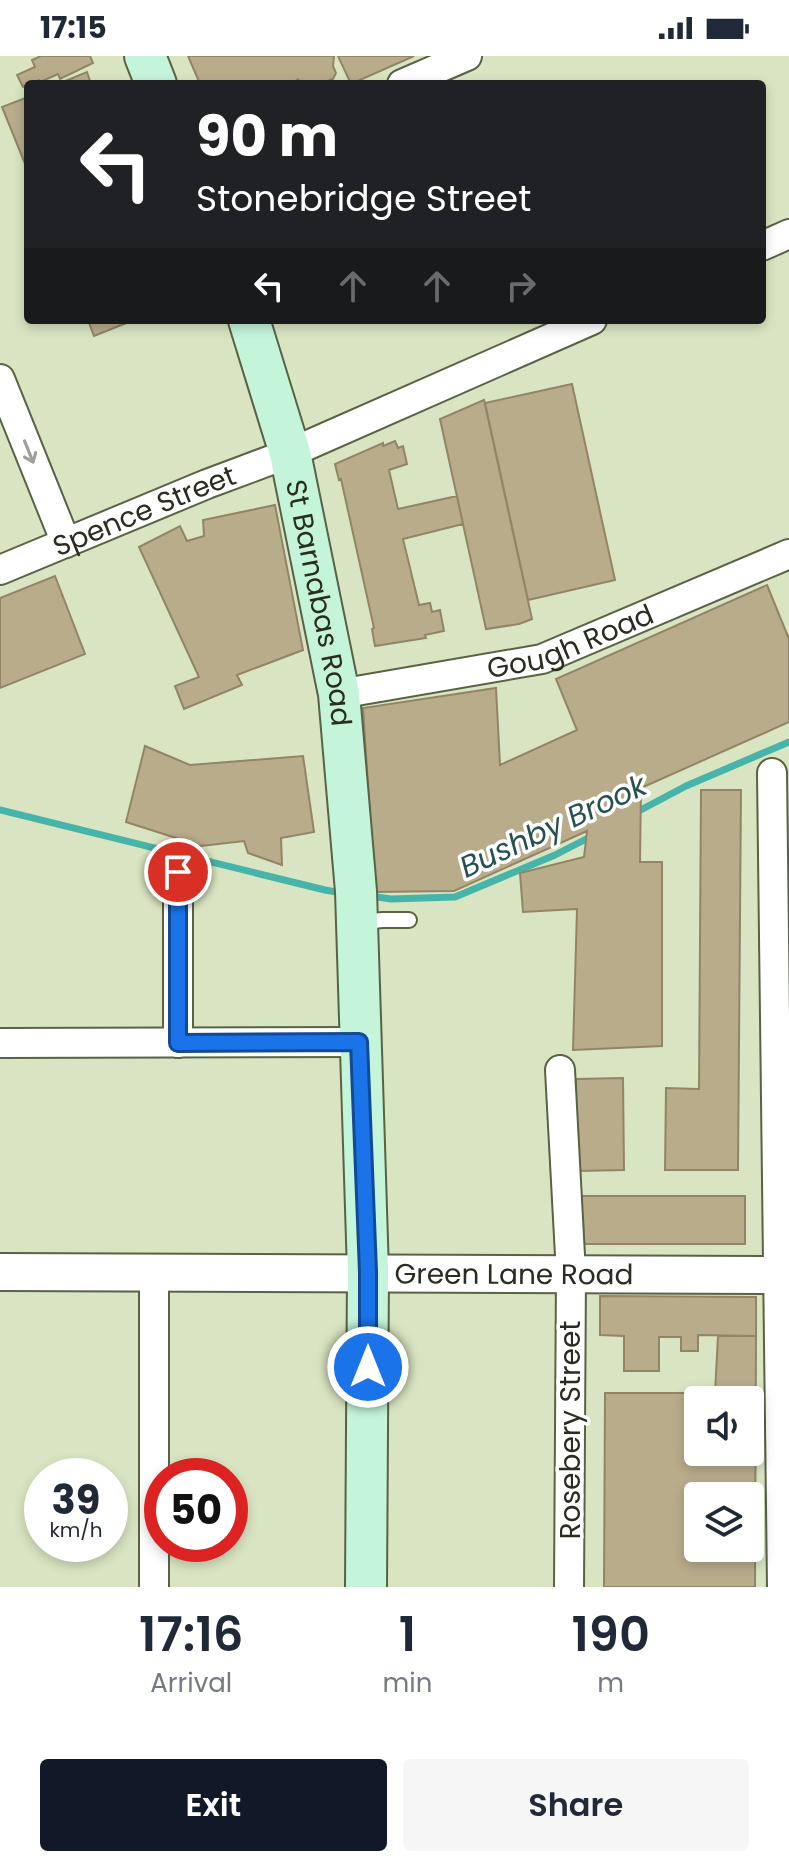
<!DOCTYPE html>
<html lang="en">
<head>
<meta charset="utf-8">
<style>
  :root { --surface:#fff; --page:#f6f6f7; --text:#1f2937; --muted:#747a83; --accent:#111827 }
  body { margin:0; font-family:Poppins,sans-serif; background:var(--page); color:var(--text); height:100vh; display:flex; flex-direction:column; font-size:30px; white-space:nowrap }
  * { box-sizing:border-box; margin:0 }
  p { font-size:26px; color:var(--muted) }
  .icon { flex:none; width:44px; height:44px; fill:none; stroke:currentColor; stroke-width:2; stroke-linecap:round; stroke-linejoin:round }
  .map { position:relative; height:1531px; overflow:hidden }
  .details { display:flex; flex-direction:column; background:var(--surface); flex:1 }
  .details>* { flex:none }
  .top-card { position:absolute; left:24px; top:24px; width:742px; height:244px; border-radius:8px; box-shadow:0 4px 12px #0003; background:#202124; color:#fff; overflow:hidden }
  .fabs { position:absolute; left:684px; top:1330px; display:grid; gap:16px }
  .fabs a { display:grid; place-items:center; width:80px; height:80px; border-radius:8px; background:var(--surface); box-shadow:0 4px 12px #0003; font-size:40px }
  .speed { position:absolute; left:24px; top:1402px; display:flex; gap:16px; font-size:40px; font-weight:700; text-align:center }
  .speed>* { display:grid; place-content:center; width:104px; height:104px; border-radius:50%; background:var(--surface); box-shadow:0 4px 12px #0003; line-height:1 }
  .speed small { font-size:20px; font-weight:400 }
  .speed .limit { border:12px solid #d22; background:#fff; color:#111 }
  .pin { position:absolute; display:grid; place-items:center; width:68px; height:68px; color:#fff; margin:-34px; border:4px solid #fff; border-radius:50%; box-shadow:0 2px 8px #0007 }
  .me { position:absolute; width:88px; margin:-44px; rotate:0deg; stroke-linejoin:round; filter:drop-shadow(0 0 6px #0008) }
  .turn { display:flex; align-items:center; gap:28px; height:168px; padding:0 40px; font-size:36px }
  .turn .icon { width:104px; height:104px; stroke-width:2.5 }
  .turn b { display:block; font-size:56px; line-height:68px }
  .lanes { display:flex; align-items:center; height:76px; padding:0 40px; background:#0003; justify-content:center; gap:40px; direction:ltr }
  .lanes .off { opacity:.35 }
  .eta { display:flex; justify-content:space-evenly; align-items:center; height:136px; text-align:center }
  .eta b { font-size:48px; font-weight:600; line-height:56px }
  .cta { display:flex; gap:16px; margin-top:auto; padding:16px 40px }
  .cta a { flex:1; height:92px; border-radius:8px; background:var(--accent); color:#fff; font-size:32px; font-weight:600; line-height:92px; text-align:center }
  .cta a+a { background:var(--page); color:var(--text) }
  .status { display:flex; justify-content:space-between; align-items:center; height:56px; padding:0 40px; background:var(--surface); direction:ltr }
  .status svg { height:22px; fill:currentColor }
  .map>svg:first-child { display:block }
</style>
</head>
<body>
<div class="status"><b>17:15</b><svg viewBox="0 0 49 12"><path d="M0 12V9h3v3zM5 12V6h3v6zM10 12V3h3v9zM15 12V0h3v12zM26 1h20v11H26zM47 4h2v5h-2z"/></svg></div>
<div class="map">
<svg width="789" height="1531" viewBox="0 0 789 1531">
  <rect width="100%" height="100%" fill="#d9e5c2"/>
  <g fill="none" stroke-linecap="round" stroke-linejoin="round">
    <!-- stream -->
    <path stroke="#47b4aa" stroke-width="7" d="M0,754L325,834L342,837
      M635,757L686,730L789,686
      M370,840L391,843L455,841L555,799L592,780"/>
  </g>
  <!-- building -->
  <path fill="#b8ac8b" stroke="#918565" stroke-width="2" fill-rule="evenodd" d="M41,0H90L93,7L60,23L58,18L40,26L39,24L23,31L17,19L35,11L32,4Z
    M188,0H334L333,10L336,17L333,23L320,28H301L298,23L293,28H200Z
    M338,0H414L351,28Z
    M87,16L91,28H58Z
    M28,41V115L2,51Z
    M88,264H134L94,280Z
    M572,328L615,524L528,544L485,347Z
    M484,344L532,563L519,568L486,573L440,363Z
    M395,385L398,392L403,390L407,408L389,414L398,453L457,440L463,468L403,483L419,549L430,547L432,556L440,554L444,575L425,579L426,582L375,590L372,573L374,572L341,423L339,424L335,408L383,387V390Z
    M275,449L303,594L237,619L242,629L184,653L175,630L199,621L139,491L180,470L187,485L204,480L203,464Z
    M55,520L85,598L0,632V542Z
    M767,529L789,583V666L641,732L640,806H662V990L573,994L577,853L523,856L520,817L584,801L587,775L454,835L375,836L363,652L496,632L500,709L577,674L556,623Z
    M145,690L190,709L303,700L314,776L281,782L282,809L248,797L244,785L201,790L126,766Z
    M701,734H741L738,1114H665L666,1032L699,1033Z
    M623,1022L624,1114L577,1115L576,1023Z
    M577,1140H745V1188H577Z
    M600,1240L756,1241V1280L698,1279V1295H681V1281H659V1315H624V1280L600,1279Z
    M718,1280H756L755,1531H604L605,1337H715ZM698,1344H750V1396H698ZM698,1440H750V1492H698Z"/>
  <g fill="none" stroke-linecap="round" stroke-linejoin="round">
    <defs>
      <path id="service" d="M361,866L383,864H409"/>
      <g id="minor">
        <path d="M402,28L467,0"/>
        <path d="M762,190L789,178"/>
        <path d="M0,323L66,487"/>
        <path id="s1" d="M0,514L207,428L290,397L592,264"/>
        <path id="s2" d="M339,638L542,603L789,498"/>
        <path d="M772,717L782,1531"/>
        <path d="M178,816V987"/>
        <path d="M0,987L359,986"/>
        <path d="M560,1014L571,1218L569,1531"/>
        <path d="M154,1531V1215"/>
      </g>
      <g id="tertiary">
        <path id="s3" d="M0,1216L789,1219"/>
      </g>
      <g id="secondary">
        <path d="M145,0L156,28"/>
        <path id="s4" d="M249,264L290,397L339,638L356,835L368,1216L366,1531"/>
      </g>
    </defs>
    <!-- service casing -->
    <use href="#service" stroke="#586244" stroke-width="18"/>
    <!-- minor casing -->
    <use href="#minor" stroke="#586244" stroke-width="32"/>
    <!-- tertiary casing -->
    <use href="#tertiary" stroke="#586244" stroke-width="40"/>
    <!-- secondary casing -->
    <use href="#secondary" stroke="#586244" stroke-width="44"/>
    <!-- service -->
    <use href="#service" stroke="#fff" stroke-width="14"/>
    <!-- minor -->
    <use href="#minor" stroke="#fff" stroke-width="28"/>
    <!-- tertiary -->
    <use href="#tertiary" stroke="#fff" stroke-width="36"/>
    <!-- secondary -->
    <use href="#secondary" stroke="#c4f4da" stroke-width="40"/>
  </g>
  <!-- one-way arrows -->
  <defs><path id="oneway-shaft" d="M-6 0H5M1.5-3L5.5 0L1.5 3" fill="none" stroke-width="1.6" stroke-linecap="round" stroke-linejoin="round" transform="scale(2)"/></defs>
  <use stroke="#9fa09b" href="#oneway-shaft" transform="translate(29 396) rotate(68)"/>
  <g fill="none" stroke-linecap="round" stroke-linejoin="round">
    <defs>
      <path id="route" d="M178,816V987L359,986L368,1216V1311"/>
    </defs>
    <!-- route casing -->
    <use href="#route" stroke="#114b97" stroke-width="20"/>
    <!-- route -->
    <use href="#route" stroke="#1a73e8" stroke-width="14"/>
  </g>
  <g text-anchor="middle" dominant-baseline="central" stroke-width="7" stroke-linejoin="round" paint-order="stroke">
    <!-- street labels -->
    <g font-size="28" fill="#292d20" stroke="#fff">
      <text stroke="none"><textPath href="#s1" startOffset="156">Spence Street</textPath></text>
      <text stroke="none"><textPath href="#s4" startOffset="292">St Barnabas Road</textPath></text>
      <text stroke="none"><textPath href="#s2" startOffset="238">Gough Road</textPath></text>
      <text stroke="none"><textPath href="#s3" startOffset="514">Green Lane Road</textPath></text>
      <text transform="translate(570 1374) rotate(-90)">Rosebery Street</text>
    </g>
    <!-- water labels -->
    <g font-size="30" font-style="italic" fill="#24534e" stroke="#fff">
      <text transform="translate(553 770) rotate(-25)">Bushby Brook</text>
    </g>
  </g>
</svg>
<div class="fabs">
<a><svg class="icon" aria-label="sound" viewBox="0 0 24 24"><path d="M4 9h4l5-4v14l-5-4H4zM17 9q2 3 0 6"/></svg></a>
<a><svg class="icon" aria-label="layers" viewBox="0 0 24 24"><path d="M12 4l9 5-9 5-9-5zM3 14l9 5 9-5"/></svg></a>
</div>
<div class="speed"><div>39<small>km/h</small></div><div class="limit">50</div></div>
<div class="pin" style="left:178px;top:816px;background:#d93025"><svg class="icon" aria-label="arrive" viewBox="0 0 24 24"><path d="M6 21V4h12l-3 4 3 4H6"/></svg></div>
<svg class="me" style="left:368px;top:1311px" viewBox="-20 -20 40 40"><circle r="17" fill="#1a73e8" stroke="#fff" stroke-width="3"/><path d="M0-11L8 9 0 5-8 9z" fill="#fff"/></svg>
<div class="top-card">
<div class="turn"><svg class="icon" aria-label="left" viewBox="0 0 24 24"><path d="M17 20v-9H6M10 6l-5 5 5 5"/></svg><div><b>90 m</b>Stonebridge Street</div></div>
<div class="lanes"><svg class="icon" aria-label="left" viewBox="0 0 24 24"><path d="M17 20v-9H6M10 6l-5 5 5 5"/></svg><svg class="icon off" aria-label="ahead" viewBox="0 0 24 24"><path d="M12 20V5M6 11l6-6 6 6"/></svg><svg class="icon off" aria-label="ahead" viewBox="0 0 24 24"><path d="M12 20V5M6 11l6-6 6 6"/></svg><svg class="icon off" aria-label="right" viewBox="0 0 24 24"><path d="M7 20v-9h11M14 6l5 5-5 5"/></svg></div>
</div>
</div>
<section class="details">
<div class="eta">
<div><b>17:16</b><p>Arrival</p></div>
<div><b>1</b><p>min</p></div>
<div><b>190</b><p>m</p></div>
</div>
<div class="cta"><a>Exit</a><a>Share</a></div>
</section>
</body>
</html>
